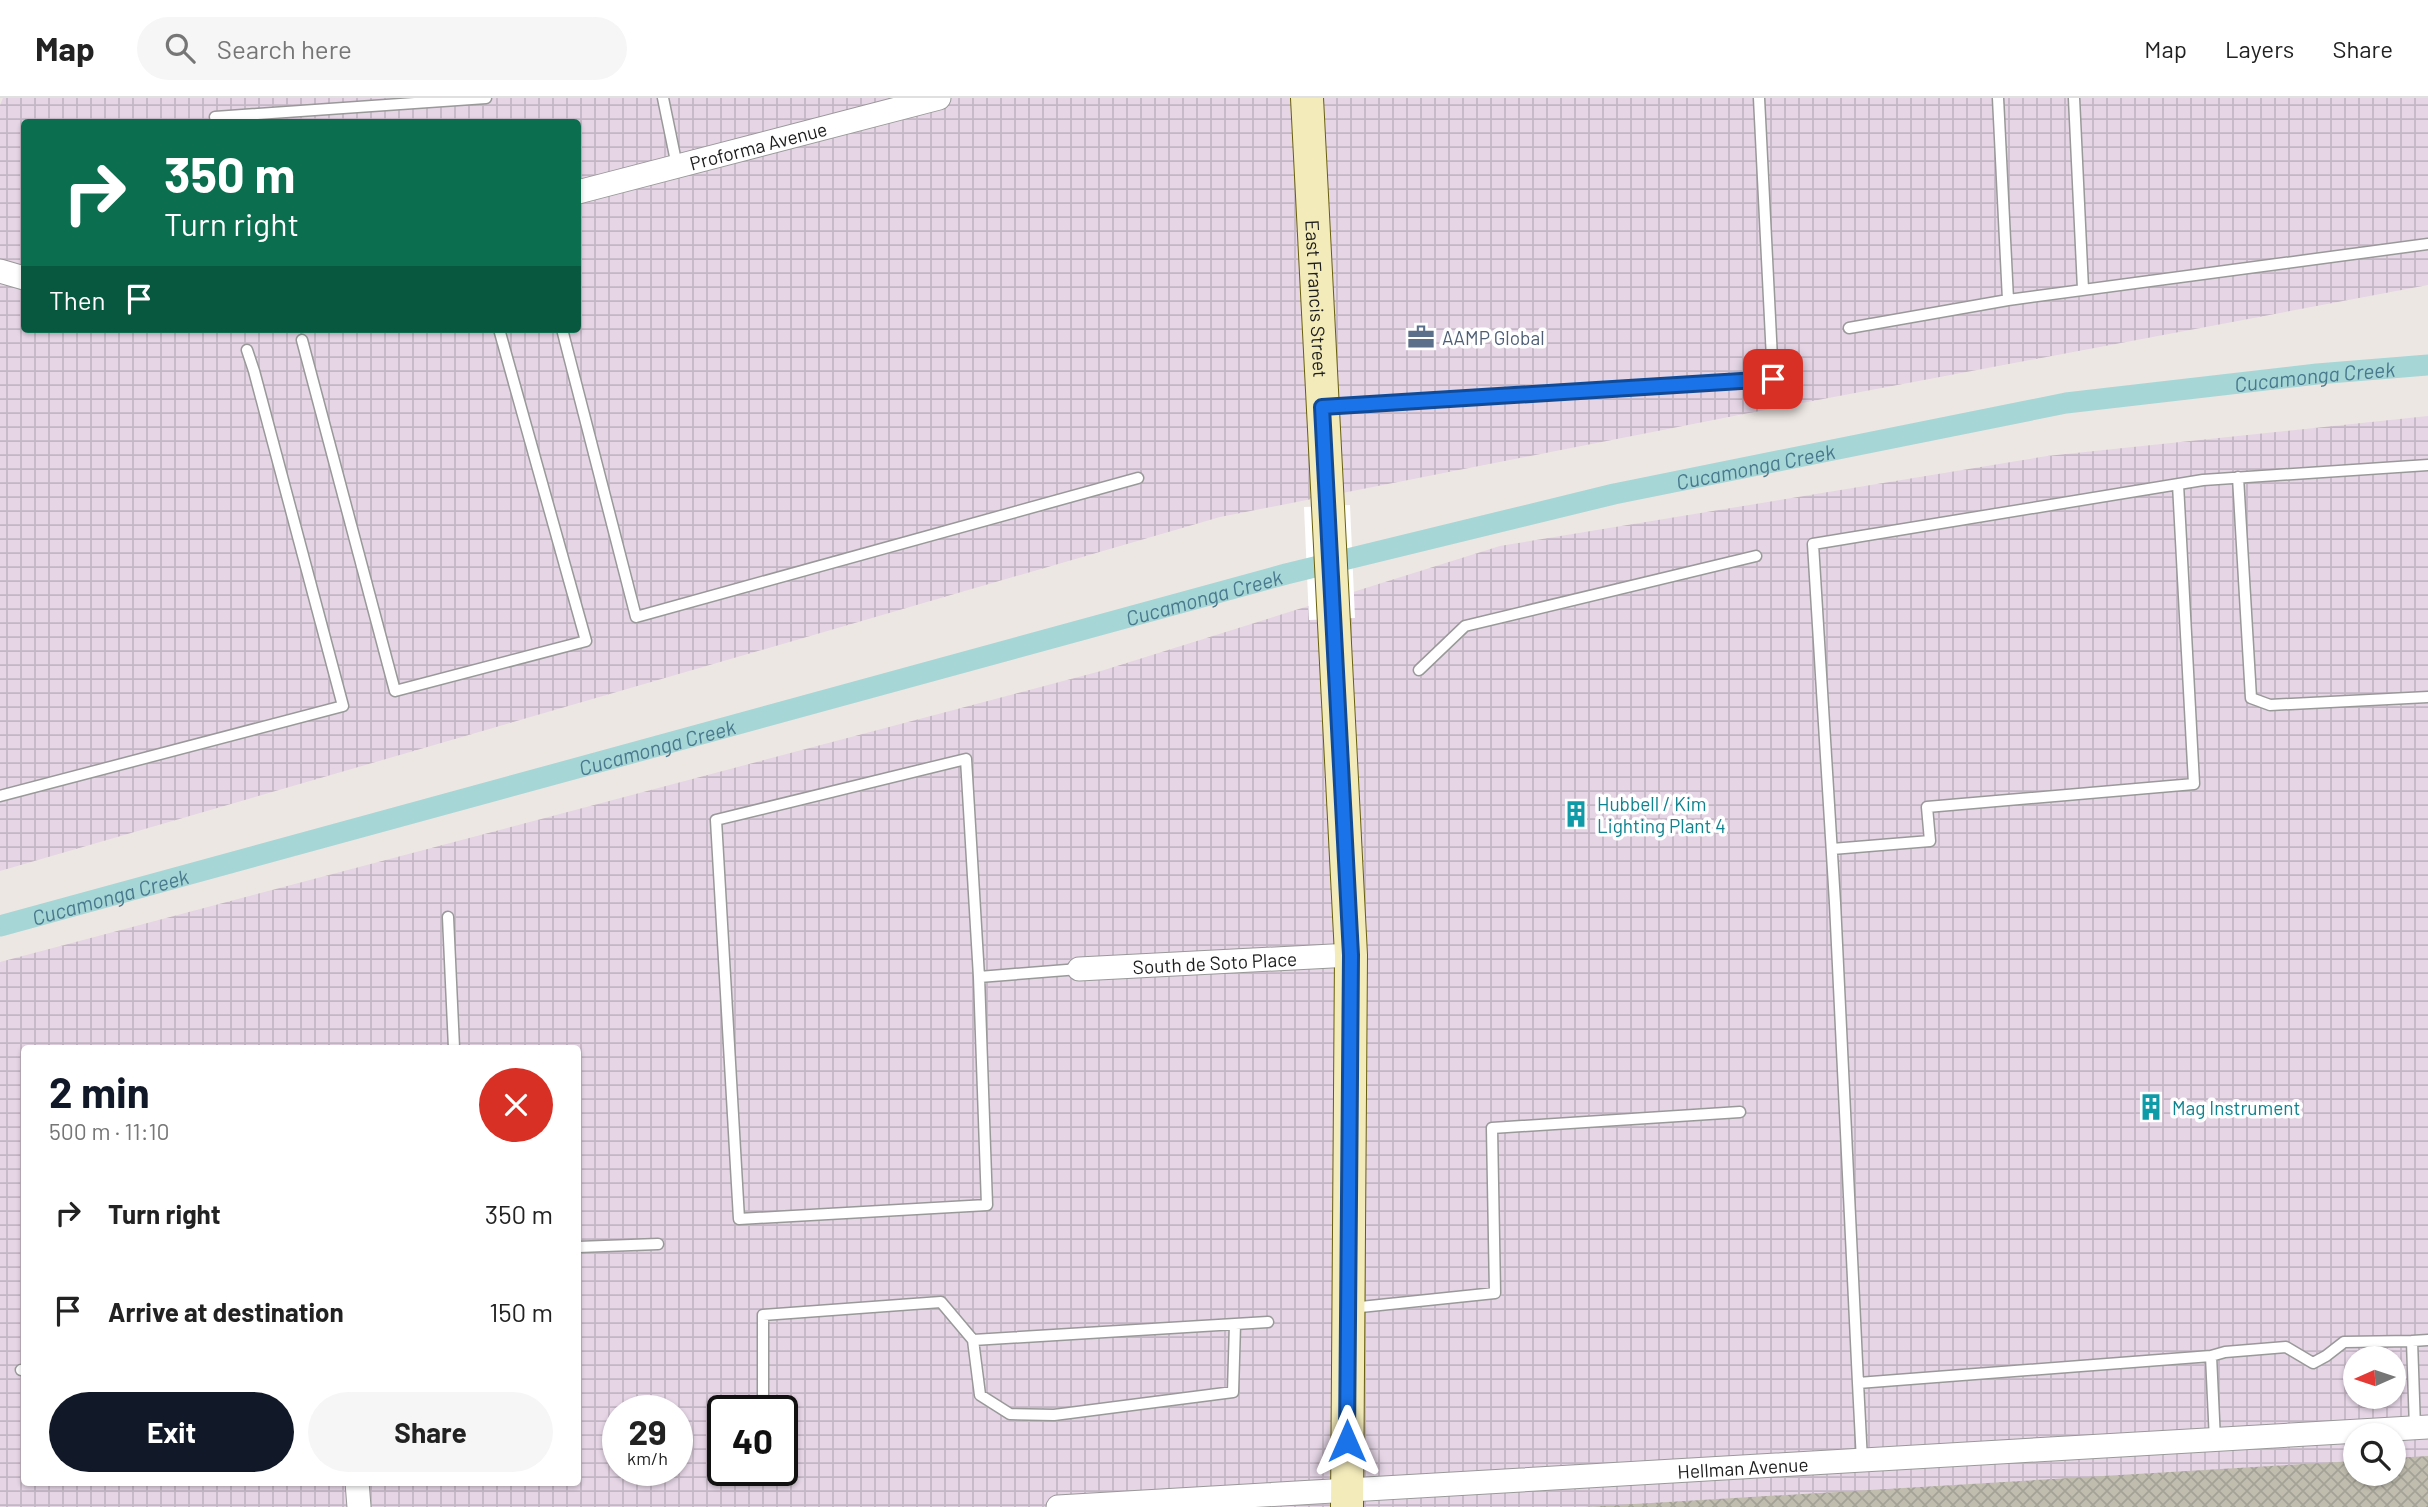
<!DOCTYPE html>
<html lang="en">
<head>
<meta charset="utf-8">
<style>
  :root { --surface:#fff; --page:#f6f6f6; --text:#222; --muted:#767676; --line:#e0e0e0; --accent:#111827 }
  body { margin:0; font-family:Barlow,sans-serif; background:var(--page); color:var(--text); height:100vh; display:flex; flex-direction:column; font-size:26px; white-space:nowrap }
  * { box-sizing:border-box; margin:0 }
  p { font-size:23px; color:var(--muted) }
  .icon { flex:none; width:38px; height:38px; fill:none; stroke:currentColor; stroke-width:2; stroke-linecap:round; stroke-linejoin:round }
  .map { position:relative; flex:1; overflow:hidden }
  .drawer { position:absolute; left:21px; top:947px; width:560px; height:441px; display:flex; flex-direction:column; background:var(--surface); border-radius:7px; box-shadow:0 2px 5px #0004 }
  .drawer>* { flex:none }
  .top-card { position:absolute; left:21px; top:21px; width:560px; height:214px; border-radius:7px; box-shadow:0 2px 5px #0004; background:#0b6e4f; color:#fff; overflow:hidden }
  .needle { width:46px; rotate:267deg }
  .tools { position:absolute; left:2343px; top:1248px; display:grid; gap:14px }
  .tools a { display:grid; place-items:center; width:63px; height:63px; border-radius:50%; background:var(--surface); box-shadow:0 2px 5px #0004; font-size:35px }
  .speed { position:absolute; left:602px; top:1297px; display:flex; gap:14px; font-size:35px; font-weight:700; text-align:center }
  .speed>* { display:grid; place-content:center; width:91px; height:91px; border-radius:50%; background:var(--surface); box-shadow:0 2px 5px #0004; line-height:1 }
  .speed small { font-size:18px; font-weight:400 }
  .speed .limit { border:4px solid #111; border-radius:10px; background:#fff; color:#111 }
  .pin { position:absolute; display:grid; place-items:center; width:60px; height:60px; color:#fff; margin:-30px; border-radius:14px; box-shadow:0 4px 10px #0006 }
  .me { position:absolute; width:77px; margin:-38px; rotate:0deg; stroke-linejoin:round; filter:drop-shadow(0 0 5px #0008) }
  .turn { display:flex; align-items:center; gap:24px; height:147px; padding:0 28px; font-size:32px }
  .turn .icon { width:91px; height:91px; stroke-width:2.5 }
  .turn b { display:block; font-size:49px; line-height:60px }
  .then { display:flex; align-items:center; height:66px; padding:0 28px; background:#0003; gap:14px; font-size:26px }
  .round { display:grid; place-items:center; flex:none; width:74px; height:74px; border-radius:37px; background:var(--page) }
  .headline { display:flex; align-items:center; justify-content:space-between; height:119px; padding:0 28px }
  h1 { font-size:42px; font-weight:700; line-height:52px; color:var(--accent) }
  .action { display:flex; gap:14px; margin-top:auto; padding:14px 28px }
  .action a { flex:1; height:80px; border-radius:42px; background:var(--accent); color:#fff; font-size:28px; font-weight:700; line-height:80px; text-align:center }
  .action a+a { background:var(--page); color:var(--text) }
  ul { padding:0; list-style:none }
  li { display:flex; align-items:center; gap:21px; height:98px; padding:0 28px }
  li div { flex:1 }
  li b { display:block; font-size:26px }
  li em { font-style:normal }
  header { display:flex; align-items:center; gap:42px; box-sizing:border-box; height:98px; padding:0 35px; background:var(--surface); border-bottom:2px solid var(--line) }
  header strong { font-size:33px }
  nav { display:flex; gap:38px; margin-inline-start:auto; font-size:24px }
  .search { width:490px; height:63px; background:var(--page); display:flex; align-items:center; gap:18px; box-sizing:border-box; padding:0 24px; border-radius:38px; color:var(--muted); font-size:26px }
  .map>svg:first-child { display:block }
</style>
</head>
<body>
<header>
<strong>Map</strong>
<div class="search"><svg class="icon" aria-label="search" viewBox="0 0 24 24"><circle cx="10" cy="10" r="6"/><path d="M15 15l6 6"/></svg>Search here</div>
<nav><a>Map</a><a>Layers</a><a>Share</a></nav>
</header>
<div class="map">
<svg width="2428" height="1409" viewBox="0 0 2428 1409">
  <defs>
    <pattern id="industrial-grid" width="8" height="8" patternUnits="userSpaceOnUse" patternTransform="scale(1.75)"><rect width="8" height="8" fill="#e5d5e5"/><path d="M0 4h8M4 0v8" fill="none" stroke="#c4b6c4"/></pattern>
    <pattern id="construction-cross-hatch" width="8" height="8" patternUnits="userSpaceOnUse" patternTransform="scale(1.75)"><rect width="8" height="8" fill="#c0bdaf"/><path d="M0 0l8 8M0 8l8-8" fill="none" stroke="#a4a296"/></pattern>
  </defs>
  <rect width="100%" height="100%" fill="#ede7e3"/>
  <!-- industrial -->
  <path fill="url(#industrial-grid)" fill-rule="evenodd" d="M3,0H2428V187L1749,315L1220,419L0,773V7ZM24,24H578V231H24Z
    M2428,318V1409H0V864L1101,573L1500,448L2047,358ZM24,950H578V1384H24ZM2356,1260H2394V1298H2356ZM618,1312H677V1372H618ZM723,1312H782V1372H723ZM2356,1337H2394V1376H2356Z"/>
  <!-- construction -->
  <path fill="url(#construction-cross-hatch)" d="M2428,1358V1409H1585L2355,1363L2356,1376H2394V1360Z"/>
  <!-- pier -->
  <path fill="#fff" d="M1350,407L1355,520L1309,522L1304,409Z"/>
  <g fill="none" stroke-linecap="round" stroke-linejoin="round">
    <!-- canal -->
    <path stroke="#a7d6d7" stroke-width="21" id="s1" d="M0,828L1286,476L1614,396L2066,305L2317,276L2428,267"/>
    <defs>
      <path id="lane" d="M663,0L677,68
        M2074,0L2083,191
        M215,19L486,0
        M2008,202L2428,146
        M1849,230L2008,202L1998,0
        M562,231L636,519L1138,380
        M302,242L395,593L586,543L499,231
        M1326,308L1773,281L1759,0
        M2238,379L2251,600L2270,607L2428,599
        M1419,572L1465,528L1756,458
        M0,698L343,608L254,273L247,252
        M1832,751L1930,743L1927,709L2194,686L2178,386
        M448,819L454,950
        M979,879L987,1107L739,1121L716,722L966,661L979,879L1079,871
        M578,1149L658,1146
        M1351,1210L1495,1195L1492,1030L1740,1014
        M973,1242L1268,1224
        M2211,1258L2225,1254L2286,1249L2313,1265L2326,1258L2344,1244L2412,1243
        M21,1272H24
        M1858,1285L1862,1363
        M763,1312V1217L941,1204L973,1242L980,1297L1010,1316L1054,1317L1233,1294L1235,1226
        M2415,1330L2412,1243L2428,1242
        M2215,1342L2211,1258L1858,1285L1835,805L1813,446L2203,382L2428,367"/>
      <g id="street">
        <path id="s2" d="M578,94L939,0"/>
        <path d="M0,173L24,180"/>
        <path id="s3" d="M1079,871L1351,857"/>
        <path d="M357,1384L359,1409"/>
        <path id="s4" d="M1058,1409L2428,1329"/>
      </g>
      <g id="secondary">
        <path id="s5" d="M1307,0L1351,857L1347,1409"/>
      </g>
    </defs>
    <!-- lane casing -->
    <use href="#lane" stroke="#999" stroke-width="13"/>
    <!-- street casing -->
    <use href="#street" stroke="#999" stroke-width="25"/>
    <!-- secondary casing -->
    <use href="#secondary" stroke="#68600e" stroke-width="34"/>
    <!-- lane -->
    <use href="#lane" stroke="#fff" stroke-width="10"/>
    <!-- street -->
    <use href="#street" stroke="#fff" stroke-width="23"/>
    <!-- secondary -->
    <use href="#secondary" stroke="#f3ebba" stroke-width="32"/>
  </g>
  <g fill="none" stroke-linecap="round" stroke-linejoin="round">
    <defs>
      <path id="route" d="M1347,1343L1351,857L1322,309L1773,281"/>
    </defs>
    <!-- route casing -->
    <use href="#route" stroke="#114b97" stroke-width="18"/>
    <!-- route -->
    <use href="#route" stroke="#1a73e8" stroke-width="12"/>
  </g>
  <!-- icons -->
  <defs>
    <symbol id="office-bare" viewBox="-9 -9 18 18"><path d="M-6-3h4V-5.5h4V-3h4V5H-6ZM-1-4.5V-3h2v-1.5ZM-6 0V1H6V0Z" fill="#5c6f8a" stroke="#fff" stroke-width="2.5" paint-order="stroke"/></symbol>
    <symbol id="building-bare" viewBox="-9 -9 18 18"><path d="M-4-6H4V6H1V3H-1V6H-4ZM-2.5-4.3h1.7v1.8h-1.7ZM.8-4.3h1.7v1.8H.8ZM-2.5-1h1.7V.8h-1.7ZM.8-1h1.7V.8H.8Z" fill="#0f9aa8" stroke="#fff" stroke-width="2.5" paint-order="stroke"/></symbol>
  </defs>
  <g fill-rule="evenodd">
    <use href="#office-bare" x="1402" y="220" width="38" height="38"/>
    <use href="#building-bare" x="1557" y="697" width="38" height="38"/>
    <use href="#building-bare" x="2132" y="990" width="38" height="38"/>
  </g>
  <g text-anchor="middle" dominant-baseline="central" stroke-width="7" stroke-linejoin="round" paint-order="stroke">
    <!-- street labels -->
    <g font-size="19" fill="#1c1c1c" stroke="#fff">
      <text stroke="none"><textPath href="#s2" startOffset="186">Proforma Avenue</textPath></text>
      <text stroke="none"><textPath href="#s5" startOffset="201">East Francis Street</textPath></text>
      <text stroke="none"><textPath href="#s3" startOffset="136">South de Soto Place</textPath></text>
      <text stroke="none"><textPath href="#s4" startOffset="686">Hellman Avenue</textPath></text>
    </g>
    <!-- service labels -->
    <g font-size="19" fill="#4e5e75" stroke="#fff" text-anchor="start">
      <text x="1442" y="239">AAMP Global</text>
    </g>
    <!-- culture labels -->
    <g font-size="19" fill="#0d838f" stroke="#fff" text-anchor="start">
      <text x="1597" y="705">Hubbell / Kim<tspan x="1597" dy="22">Lighting Plant 4</tspan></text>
      <text x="2172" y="1009">Mag Instrument</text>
    </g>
    <!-- water labels -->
    <g font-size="21" font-style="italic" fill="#48798d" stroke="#fff">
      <text stroke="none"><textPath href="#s1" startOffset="2382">Cucamonga Creek</textPath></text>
      <text stroke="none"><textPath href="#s1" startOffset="1815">Cucamonga Creek</textPath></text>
      <text stroke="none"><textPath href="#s1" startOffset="1248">Cucamonga Creek</textPath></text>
      <text stroke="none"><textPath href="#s1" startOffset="681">Cucamonga Creek</textPath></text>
      <text stroke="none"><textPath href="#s1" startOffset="114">Cucamonga Creek</textPath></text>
    </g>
  </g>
</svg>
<div class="tools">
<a><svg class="needle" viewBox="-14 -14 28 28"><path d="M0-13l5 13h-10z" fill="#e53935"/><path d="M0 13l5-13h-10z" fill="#767676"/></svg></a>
<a><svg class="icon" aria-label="search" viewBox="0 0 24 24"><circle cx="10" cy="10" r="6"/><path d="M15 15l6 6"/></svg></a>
</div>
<div class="speed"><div>29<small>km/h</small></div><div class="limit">40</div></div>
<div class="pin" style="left:1773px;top:281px;background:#d93025"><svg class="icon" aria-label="arrive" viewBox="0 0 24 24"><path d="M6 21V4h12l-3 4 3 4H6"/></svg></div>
<svg class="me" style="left:1347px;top:1343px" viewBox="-20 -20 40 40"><path d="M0-17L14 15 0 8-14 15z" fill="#1a73e8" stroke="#fff" stroke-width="4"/></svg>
<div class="top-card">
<div class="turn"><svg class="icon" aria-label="right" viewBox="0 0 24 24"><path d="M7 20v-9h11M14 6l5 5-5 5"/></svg><div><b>350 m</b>Turn right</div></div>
<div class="then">Then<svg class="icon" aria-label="arrive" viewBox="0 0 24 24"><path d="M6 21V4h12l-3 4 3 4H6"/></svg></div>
</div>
<section class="drawer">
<div class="headline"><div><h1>2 min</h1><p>500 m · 11:10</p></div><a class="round" style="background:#d93025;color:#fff"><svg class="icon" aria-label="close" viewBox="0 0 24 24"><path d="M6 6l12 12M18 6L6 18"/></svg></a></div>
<ul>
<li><svg class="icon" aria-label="right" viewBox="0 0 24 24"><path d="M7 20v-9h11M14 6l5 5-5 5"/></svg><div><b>Turn right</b></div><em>350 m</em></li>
<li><svg class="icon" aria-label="arrive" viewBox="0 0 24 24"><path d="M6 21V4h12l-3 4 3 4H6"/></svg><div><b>Arrive at destination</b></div><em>150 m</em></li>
</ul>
<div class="action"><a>Exit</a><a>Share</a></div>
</section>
</div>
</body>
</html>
